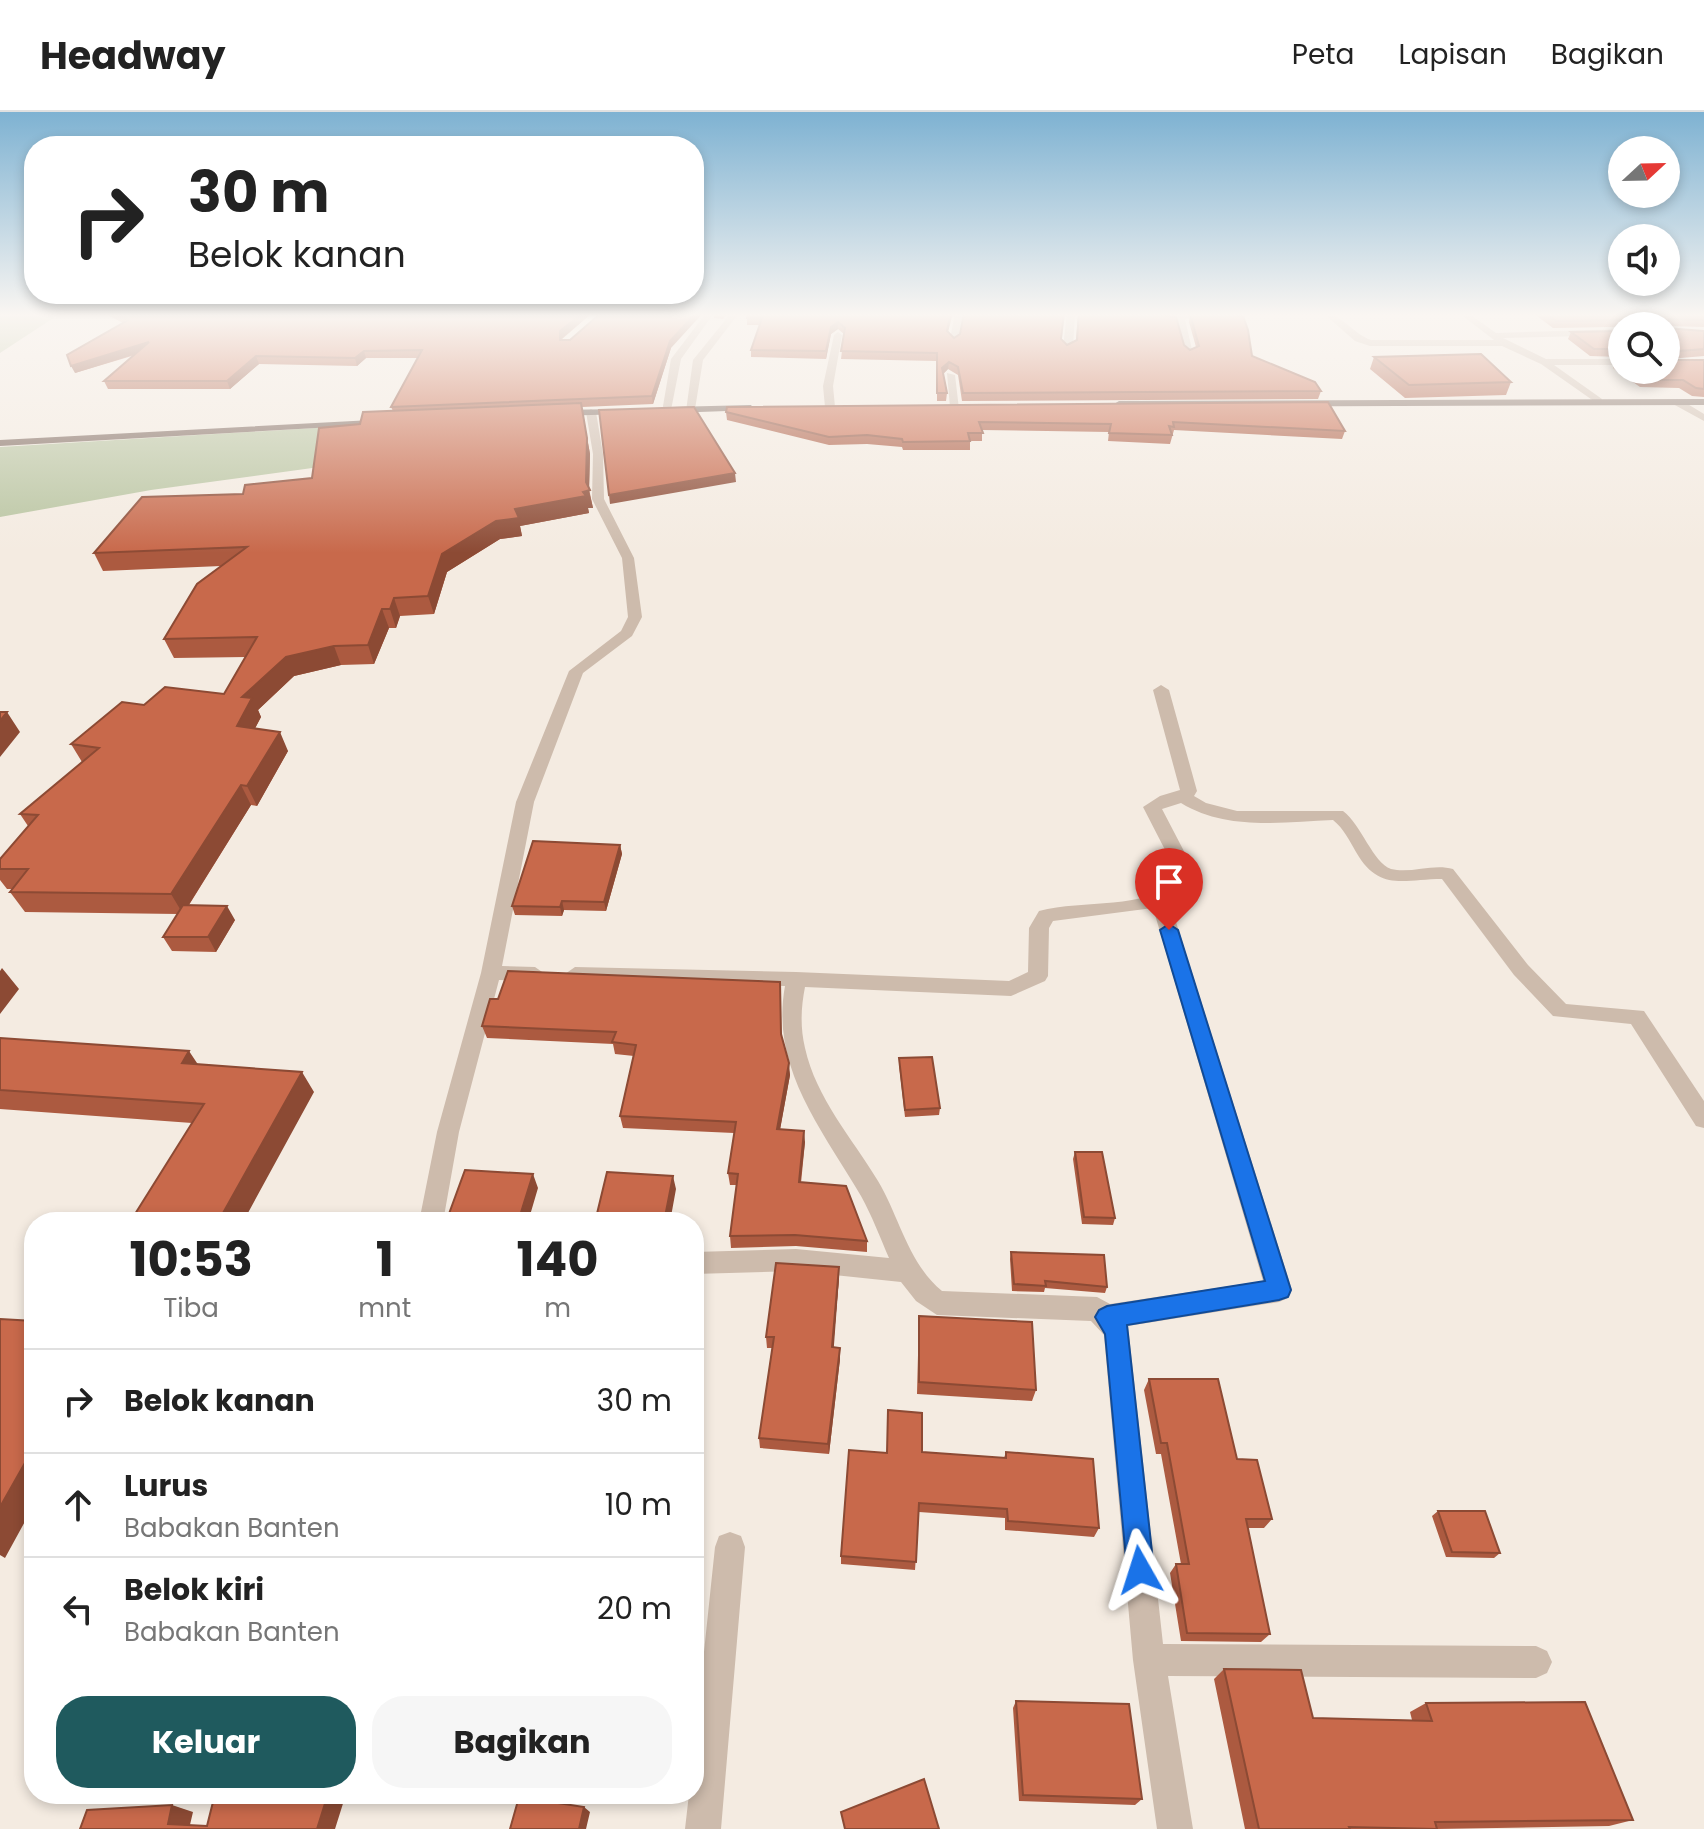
<!DOCTYPE html>
<html lang="id">
<head>
<meta charset="utf-8">
<style>
  :root { --surface:#fff; --page:#f6f6f6; --text:#222; --muted:#767676; --line:#e0e0e0; --accent:#1f5a5e }
  body { margin:0; font-family:Poppins,sans-serif; background:var(--page); color:var(--text); height:100vh; display:flex; flex-direction:column; font-size:30px; white-space:nowrap }
  * { box-sizing:border-box; margin:0 }
  p { font-size:26px; color:var(--muted) }
  .icon { flex:none; width:44px; height:44px; fill:none; stroke:currentColor; stroke-width:2; stroke-linecap:round; stroke-linejoin:round }
  .map { position:relative; flex:1; overflow:hidden }
  .sheet { position:absolute; left:24px; top:1100px; width:680px; height:592px; display:flex; flex-direction:column; background:var(--surface); border-radius:32px; box-shadow:0 4px 12px #0003 }
  .sheet>* { flex:none }
  .banner { position:absolute; left:24px; top:24px; width:680px; height:168px; border-radius:32px; box-shadow:0 4px 12px #0003; background:#fff; color:var(--text); overflow:hidden }
  .needle { width:52px; rotate:68deg }
  .fabs { position:absolute; left:1608px; top:24px; display:grid; gap:16px }
  .fabs a { display:grid; place-items:center; width:72px; height:72px; border-radius:50%; background:var(--surface); box-shadow:0 4px 12px #0003; font-size:40px }
  .pin { position:absolute; display:grid; place-items:center; width:68px; height:68px; color:#fff; margin:-82px -34px; border-radius:50% 50% 50% 0; rotate:-45deg; box-shadow:0 0 8px #0007 }
  .pin .icon { rotate:45deg }
  .me { position:absolute; width:88px; margin:-44px; rotate:354deg; stroke-linejoin:round; filter:drop-shadow(0 0 6px #0008) }
  .turn { display:flex; align-items:center; gap:28px; height:168px; padding:0 32px; font-size:36px }
  .turn .icon { width:104px; height:104px; stroke-width:2.5 }
  .turn b { display:block; font-size:56px; line-height:68px }
  .eta { display:flex; justify-content:space-evenly; align-items:center; height:136px; text-align:center }
  .eta b { font-size:48px; font-weight:700; line-height:56px }
  .button { display:flex; gap:16px; margin-top:auto; padding:16px 32px }
  .button a { flex:1; height:92px; border-radius:32px; background:var(--accent); color:#fff; font-size:32px; font-weight:700; line-height:92px; text-align:center }
  .button a+a { background:var(--page); color:var(--text) }
  ul { padding:0; list-style:none }
  li { display:flex; align-items:center; gap:24px; height:104px; padding:0 32px; border-top:2px solid var(--line) }
  li div { flex:1 }
  li b { display:block; font-size:30px }
  li em { font-style:normal }
  header { display:flex; align-items:center; gap:48px; box-sizing:border-box; height:112px; padding:0 40px; background:var(--surface); border-bottom:2px solid var(--line) }
  header strong { font-size:38px }
  nav { display:flex; gap:44px; margin-inline-start:auto; font-size:28px }
  .map>svg:first-child { display:block }
</style>
</head>
<body>
<header>
<strong>Headway</strong>
<nav><a>Peta</a><a>Lapisan</a><a>Bagikan</a></nav>
</header>
<div class="map">
<svg width="1704" height="1717" viewBox="0 0 1704 1717">
  <rect width="100%" height="100%" fill="#f4ebe1"/>
  <!-- green -->
  <path fill="#b8c4a0" d="M0,201H61L0,241Z
    M430,309L356,350L151,378L0,405V335Z"/>
  <g fill="none" stroke-linecap="round" stroke-linejoin="round">
    <!-- street -->
    <path fill="#cdbbac" fill-rule="evenodd" d="M706,201H714L681,247L671,298L662,300L671,247Z
      M731,201H739L703,248L695,297L686,299L693,248Z
      M955,201H963L958,227L954,230L950,227Z
      M1067,201H1075L1073,235L1068,238L1063,235Z
      M1160,201H1195V206L1185,207L1193,242L1185,240L1177,209Z
      M1323,201C1341,201 1353,222 1371,228H1494L1459,201H1468L1496,221L1622,217V223L1503,226L1546,247H1622V253H1554L1602,287L1598,292L1541,252L1502,234H1370L1355,229Z
      M838,220L842,223L833,274L835,295L830,298L825,295L823,274L834,223Z
      M947,261L955,263L959,297L950,295Z
      M1673,288H1681L1704,302V309L1673,292Z
      M591,297L596,300L603,342L604,387L634,446L642,505L632,524L583,561L534,690L502,854L535,855L545,862L535,869L499,868L459,1020L443,1110H419L437,1020L481,861L516,690L569,559L621,519L628,505L622,446L592,387L593,342L586,300Z
      M1161,573L1169,578L1197,679L1194,684L1206,691L1237,699H1343C1361,712 1373,751 1391,757C1411,762 1433,751 1453,757L1528,853L1566,892L1644,899L1704,989V1016L1696,1014L1631,912L1553,904L1514,863L1442,767C1403,767 1379,780 1356,740C1349,728 1344,717 1333,708C1282,710 1227,719 1181,691L1162,697L1199,768L1184,784L1170,791L1292,1178L1288,1186L1279,1190L1128,1214L1163,1532L1536,1534L1547,1539L1552,1550L1547,1561L1536,1566L1168,1564L1193,1717H1157L1133,1548L1104,1223L1091,1209L937,1203L916,1189L901,1170L796,1159L694,1162V1140L796,1137L889,1146C880,1125 872,1104 861,1084C822,1017 770,956 785,874L575,869L565,862L575,855L796,860L1009,869L1028,860L1029,816L1039,799C1084,787 1145,799 1180,767L1143,695L1160,684L1180,678L1153,578ZM1153,796L1263,1169L1110,1192L1097,1185L942,1179C908,1151 900,1106 878,1069C852,1026 816,986 805,936C800,915 801,895 805,875L1011,884L1045,869L1048,864L1049,816L1053,809Z
      M730,1420L741,1424L745,1435L721,1717H685L689,1682H694V1635L715,1435L719,1424Z"/>
    <!-- primary -->
    <path fill="#7d675c" fill-rule="evenodd" d="M1704,287V293L1119,295L1114,292L1119,289Z
      M751,293L755,298L671,301L666,298L671,295Z
      M623,297L627,302L555,304L550,301L555,298Z
      M391,307L387,312L0,334V328Z"/>
  </g>
  <!-- wall -->
  <path fill="#ac5a40" d="M104,201H592L561,228L671,236L653,292L582,295L590,342L589,377L593,396H588L589,401L520,414L522,424L500,427L447,460L434,502L400,504L396,516H389L374,552L341,553L294,564L258,598L261,605L255,616L288,639L257,694L251,693L189,793L235,808L216,840L172,839L163,825L178,802L25,800L10,780L12,777H7L0,768V747L28,714L20,702L82,650L71,632L144,593L224,582L246,545L174,546L164,527L221,454L103,459L94,441L243,382L312,366L360,312L393,299L391,295L418,246H366L357,254L259,252L230,277H108L104,269L135,243L75,261L123,211Z
    M713,201H728L723,207L714,206Z
    M953,201L948,220L954,226L1061,227L1067,233L1076,228L1078,201H1147L1190,238L1196,235L1189,210L1190,202L1252,244L1321,279L1318,287L962,289L958,263L948,257L943,262L947,281L946,289H937V249L841,247L844,222L838,217L831,222L826,247L751,245V238L760,213H747V206L843,202Z
    M1533,201H1704V215L1667,214L1666,216L1704,219V244L1669,247L1670,248H1704V285L1692,284L1679,276L1640,275L1613,256L1617,248H1622V258H1666V214L1553,216Z
    M1622,219V245L1590,244L1568,227L1571,220Z
    M1374,245L1511,270L1506,283L1405,286L1370,257Z
    M1328,290L1345,319L1342,327L1174,318L1170,332L1108,329L1109,320L982,318V329H970V338H903L902,335L867,332L829,333L727,308L726,300Z
    M620,733L622,742L606,799L564,798L562,804L515,803L512,794Z
    M780,882L781,924L790,963L780,1017L805,1030L801,1071L867,1129V1140L796,1134L731,1136L730,1124L737,1073H730L728,1061L734,1021L623,1016L620,1004L634,944L615,942L613,932L487,926L482,914Z
    M0,926L198,952L314,980L192,1011L0,997Z
    M899,946L940,996L939,1003L905,1005L899,953Z
    M1075,1040L1115,1106L1113,1113L1082,1112L1073,1047Z
    M1011,1140L1107,1175L1105,1181L1045,1176L1044,1180L1012,1179L1010,1147Z
    M839,1166L833,1236H840V1247L829,1342L760,1336L759,1326L772,1236H767L766,1225Z
    M919,1204L1036,1278L1032,1289L917,1282Z
    M1149,1267L1237,1347L1272,1407L1264,1416H1248L1270,1522L1261,1530L1181,1529L1170,1461L1176,1452H1181L1161,1342H1156L1144,1278Z
    M922,1340L1004,1346L1006,1340L1099,1416L1094,1425L1005,1418V1406L919,1400L915,1458L841,1452V1444L887,1341Z
    M1438,1399L1500,1441L1494,1446L1446,1445L1432,1404Z
    M1224,1557L1313,1606L1412,1608L1410,1600L1426,1591L1633,1708L1609,1714L1437,1717H1245L1214,1567Z
    M1016,1589L1142,1687L1135,1693L1019,1689L1013,1596Z"/>
  <!-- shaded-wall -->
  <path fill="#8c4a34" d="M583,201H592L561,227V235L560,219Z
    M696,201H703L671,236L653,292L652,284L670,229Z
    M838,210V217L831,222L826,247V239L831,215Z
    M149,230L152,237L75,261L71,254Z
    M364,239L366,246L357,254L355,246Z
    M256,244L259,252L230,277L227,269Z
    M949,250L948,257L942,263V256Z
    M587,326L590,342L589,379L593,396H588L589,401L520,414L522,424L500,427L447,460L434,502L428,484L442,442L515,397L583,380L586,370Z
    M735,361L736,370L610,392L609,383Z
    M394,486L400,504L396,516L390,497Z
    M382,497L389,516L374,552L368,533Z
    M334,534L341,553L294,564L258,598L261,605L246,634L237,614L242,585L286,545Z
    M7,600L20,620L0,645V609Z
    M280,620L288,639L257,694L247,674Z
    M241,673L251,693L183,802L171,782Z
    M620,733L622,742L606,799L604,790Z
    M562,789L564,798L562,804L560,795Z
    M227,794L235,808L216,840L208,825Z
    M2,856L19,877L0,902V859Z
    M189,939L203,960L182,951Z
    M789,951L790,963L778,1029L777,1017Z
    M302,960L314,980L243,1110H218Z
    M804,1019L805,1030L799,1082V1070Z
    M533,1062L538,1076L528,1110H518Z
    M673,1064L676,1077L670,1110H664Z
    M839,1155V1166L833,1246L832,1235Z
    M840,1236V1247L829,1342L828,1332Z
    M34,1335V1393L5,1446L0,1443V1395Z
    M328,1682H346L335,1717H317Z
    M172,1693L193,1700L189,1717L168,1712Z
    M584,1695L590,1700L586,1717H579Z"/>
  <!-- building -->
  <path fill="#c8694b" stroke="#8c4a34" stroke-width="2" d="M115,201H583L560,219V228H570L601,201H696L670,229L652,284L391,295L422,238L364,239L355,246L256,244L227,269H104L149,230L71,254L67,243L128,208Z
    M789,201H951L947,219L954,226L960,222L964,201H1064L1061,227L1067,233L1077,228L1079,201H1147L1176,205L1184,233L1190,238L1199,234L1190,202L1199,201H1237L1238,204H1243L1248,218L1252,244L1315,270L1321,279L963,281L958,255L949,250L942,256L947,281H937V241L841,239L845,216L838,210L831,215L826,239L751,238L762,206H747L748,202Z
    M1545,201H1704V208L1669,207L1666,216L1704,219V237L1667,240L1670,248H1704V277L1696,276L1683,268H1644L1630,258H1666V214H1626L1627,208L1556,209Z
    M1622,219V237H1594L1571,220Z
    M1481,242L1511,270L1409,273L1374,245Z
    M1328,290L1345,319L1173,310L1174,315L1169,314L1172,323L1109,321L1111,312L979,310L983,321H968L970,329L903,330L902,327L867,323L829,325L726,300L727,295Z
    M581,291L587,326L586,370L590,378L583,380L586,384L515,397L519,406L496,409L442,442L428,484L394,486L390,497H382L368,533L334,534L286,545L242,585L252,586L237,614L280,620L247,674L241,673L171,782L10,780L28,757H0V747L38,703L20,702L99,636L71,632L122,590L144,593L165,575L224,582L257,525L164,527L197,472L247,435L94,441L142,385L243,382L245,373L312,366L319,316L360,312L363,300Z
    M694,295L735,361L609,383L599,298Z
    M0,600H7L0,609Z
    M533,729L620,733L604,790L562,789L560,795L512,794Z
    M183,793L227,794L208,825H163Z
    M508,859L780,870L781,922L789,951L777,1017L804,1019L799,1070L846,1074L867,1129L795,1123L730,1124L738,1062L728,1061L736,1010L620,1004L636,933L612,930L616,920L482,914L490,887H498Z
    M0,926L189,939L182,951L302,960L218,1110H130L204,992L0,978Z
    M932,945L940,996L905,998L899,946Z
    M1075,1040H1102L1115,1106L1084,1105Z
    M465,1058L533,1062L518,1110H446Z
    M607,1060L673,1064L664,1110H595Z
    M1011,1140L1104,1143L1107,1175L1045,1169L1046,1174L1014,1172Z
    M776,1151L839,1155L832,1235L840,1236L828,1332L759,1326L774,1225H766Z
    M919,1204L1032,1210L1036,1278L919,1270Z
    M0,1207L34,1209V1335L0,1395Z
    M1149,1267H1218L1237,1347L1257,1348L1272,1407H1246L1270,1522L1187,1521L1176,1452H1189L1167,1331H1161Z
    M888,1298L922,1301V1340L1006,1346V1340L1093,1347L1099,1416L1008,1409L1007,1397L919,1391L916,1450L841,1444L849,1338L887,1341Z
    M1438,1399H1485L1500,1441L1452,1440Z
    M1224,1557L1301,1558L1313,1606L1432,1609L1426,1591L1585,1590L1633,1708L1435,1710L1437,1717L1349,1715L1350,1717H1259Z
    M1016,1589L1129,1592L1142,1687L1023,1683Z
    M924,1667L939,1717H845L841,1700Z
    M215,1682H328L317,1717H80L87,1698L172,1693L168,1712L207,1714Z
    M519,1685L584,1695L579,1717H510Z"/>
  <!-- sky -->
  <linearGradient id="sky" x2="0" y2="1"><stop stop-color="#7eb2d2"/><stop offset="0.46" stop-color="#faf6f2"/><stop offset="1" stop-color="#faf6f2" stop-opacity="0"/></linearGradient>
  <rect width="1704" height="441" fill="url(#sky)"/>
  <!-- route -->
  <path fill="#1a73e8" stroke="#114b97" stroke-width="2" d="M1169,812L1178,818L1291,1178L1288,1185L1279,1188L1127,1213L1154,1458L1150,1468L1140,1472L1131,1468L1127,1458L1105,1222L1095,1205L1099,1198L1107,1194L1265,1169L1160,818Z"/>
</svg>
<div class="fabs">
<a><svg class="needle" viewBox="-14 -14 28 28"><path d="M0-13l5 13h-10z" fill="#e53935"/><path d="M0 13l5-13h-10z" fill="#767676"/></svg></a>
<a><svg class="icon" aria-label="sound" viewBox="0 0 24 24"><path d="M4 9h4l5-4v14l-5-4H4zM17 9q2 3 0 6"/></svg></a>
<a><svg class="icon" aria-label="search" viewBox="0 0 24 24"><circle cx="10" cy="10" r="6"/><path d="M15 15l6 6"/></svg></a>
</div>
<div class="pin" style="left:1169px;top:818px;background:#d93025"><svg class="icon" aria-label="arrive" viewBox="0 0 24 24"><path d="M6 21V4h12l-3 4 3 4H6"/></svg></div>
<svg class="me" style="left:1140px;top:1458px" viewBox="-20 -20 40 40"><path d="M0-17L14 15 0 8-14 15z" fill="#1a73e8" stroke="#fff" stroke-width="4"/></svg>
<div class="banner">
<div class="turn"><svg class="icon" aria-label="right" viewBox="0 0 24 24"><path d="M7 20v-9h11M14 6l5 5-5 5"/></svg><div><b>30 m</b>Belok kanan</div></div>
</div>
<section class="sheet">
<div class="eta">
<div><b>10:53</b><p>Tiba</p></div>
<div><b>1</b><p>mnt</p></div>
<div><b>140</b><p>m</p></div>
</div>
<ul>
<li><svg class="icon" aria-label="right" viewBox="0 0 24 24"><path d="M7 20v-9h11M14 6l5 5-5 5"/></svg><div><b>Belok kanan</b></div><em>30 m</em></li>
<li><svg class="icon" aria-label="ahead" viewBox="0 0 24 24"><path d="M12 20V5M6 11l6-6 6 6"/></svg><div><b>Lurus</b><p>Babakan Banten</p></div><em>10 m</em></li>
<li><svg class="icon" aria-label="left" viewBox="0 0 24 24"><path d="M17 20v-9H6M10 6l-5 5 5 5"/></svg><div><b>Belok kiri</b><p>Babakan Banten</p></div><em>20 m</em></li>
</ul>
<div class="button"><a>Keluar</a><a>Bagikan</a></div>
</section>
</div>
</body>
</html>
